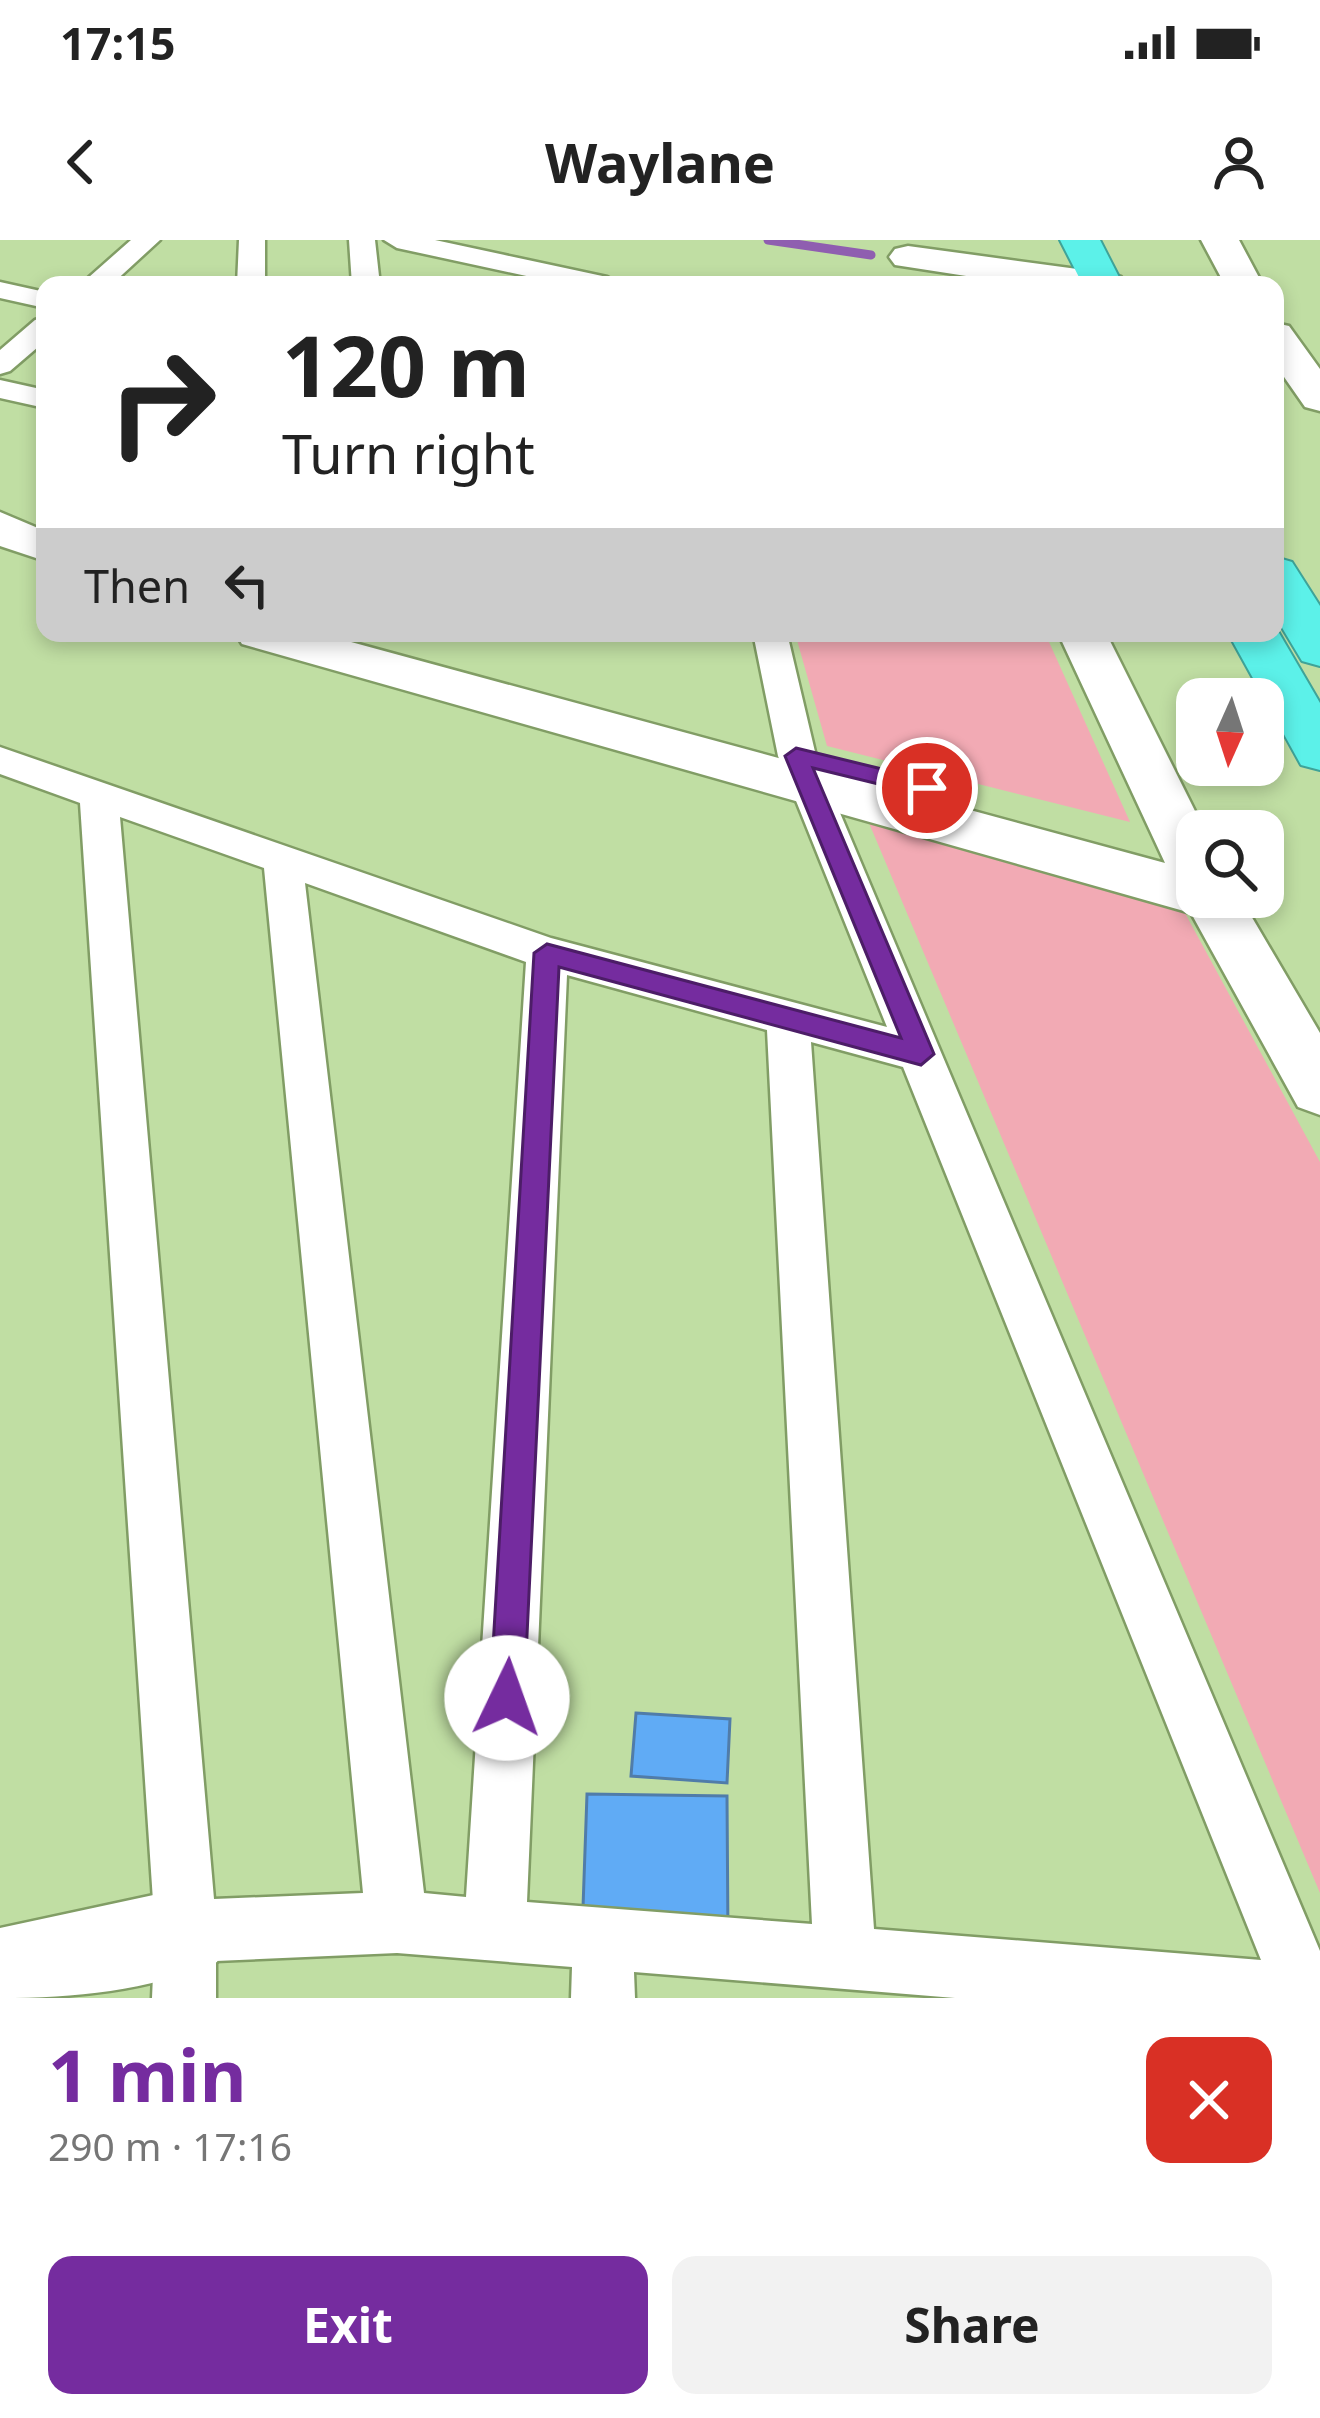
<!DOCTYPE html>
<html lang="en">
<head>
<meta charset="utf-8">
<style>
  :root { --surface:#fff; --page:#f2f2f2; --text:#222; --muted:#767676; --accent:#752c9f }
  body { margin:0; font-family:"Noto Sans",sans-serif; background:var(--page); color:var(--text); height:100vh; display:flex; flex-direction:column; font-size:45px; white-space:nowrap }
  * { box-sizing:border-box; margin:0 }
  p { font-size:39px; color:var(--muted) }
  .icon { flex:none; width:66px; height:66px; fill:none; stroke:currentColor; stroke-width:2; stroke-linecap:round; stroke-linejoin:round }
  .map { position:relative; height:1758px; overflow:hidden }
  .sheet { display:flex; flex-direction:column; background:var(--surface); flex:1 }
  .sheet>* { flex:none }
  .banner { position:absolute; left:36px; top:36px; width:1248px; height:366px; border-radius:24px; box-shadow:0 6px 18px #0003; background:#fff; color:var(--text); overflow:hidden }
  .needle { width:78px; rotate:183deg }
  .tools { position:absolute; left:1176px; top:438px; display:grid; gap:24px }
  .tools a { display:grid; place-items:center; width:108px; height:108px; border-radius:24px; background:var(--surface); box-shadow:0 6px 18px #0003; font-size:60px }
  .pin { position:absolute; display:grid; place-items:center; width:102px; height:102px; color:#fff; margin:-51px; border:6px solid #fff; border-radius:50%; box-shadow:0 3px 12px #0007 }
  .me { position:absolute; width:132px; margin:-66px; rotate:3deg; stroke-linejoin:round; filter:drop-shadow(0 0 9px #0008) }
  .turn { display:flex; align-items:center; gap:42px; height:252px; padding:0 48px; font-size:54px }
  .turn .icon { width:156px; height:156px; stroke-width:2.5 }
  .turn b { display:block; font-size:84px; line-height:102px }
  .then { display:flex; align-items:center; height:114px; padding:0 48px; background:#0003; gap:24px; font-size:45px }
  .round { display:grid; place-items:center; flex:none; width:126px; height:126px; border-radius:24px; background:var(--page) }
  .head { display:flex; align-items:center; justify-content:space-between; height:204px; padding:0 48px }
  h1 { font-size:72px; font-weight:700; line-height:90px; color:var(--accent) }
  .button { display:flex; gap:24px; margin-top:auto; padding:24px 48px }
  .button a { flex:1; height:138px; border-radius:24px; background:var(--accent); color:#fff; font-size:48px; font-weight:700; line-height:138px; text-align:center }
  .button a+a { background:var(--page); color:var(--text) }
  .status { display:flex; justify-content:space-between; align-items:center; height:84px; padding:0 60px; background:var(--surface); direction:ltr }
  .status svg { height:33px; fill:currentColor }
  header { display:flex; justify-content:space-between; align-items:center; height:156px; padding:0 48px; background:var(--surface); font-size:54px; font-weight:700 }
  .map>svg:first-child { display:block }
</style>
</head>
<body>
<div class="status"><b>17:15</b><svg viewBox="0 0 49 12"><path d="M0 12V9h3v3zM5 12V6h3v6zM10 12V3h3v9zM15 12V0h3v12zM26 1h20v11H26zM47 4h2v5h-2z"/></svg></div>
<header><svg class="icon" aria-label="back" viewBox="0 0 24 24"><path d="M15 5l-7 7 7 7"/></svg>Waylane<svg class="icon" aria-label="person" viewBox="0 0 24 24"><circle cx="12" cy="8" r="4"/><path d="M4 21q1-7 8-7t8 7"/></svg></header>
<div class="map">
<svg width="1320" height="1758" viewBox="0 0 1320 1758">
  <rect width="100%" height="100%" fill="#c0dea3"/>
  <!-- green -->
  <path fill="#f2aab4" d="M795,393H1045L1130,582L827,506Z
    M869,583L1185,673L1320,922V1653Z"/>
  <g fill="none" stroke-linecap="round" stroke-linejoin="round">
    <!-- stream -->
    <path stroke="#8f5eb0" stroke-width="9" d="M768,0L871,15"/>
  </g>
  <!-- building -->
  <path fill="#60abf5" stroke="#507ca9" stroke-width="3" d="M636,1473L730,1479L727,1543L631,1536Z
    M587,1554L727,1556L728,1699L582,1696Z"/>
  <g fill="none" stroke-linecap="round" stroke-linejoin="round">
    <defs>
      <path id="street" d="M131,0H160L111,45H80Z
        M239,0H265V45H237Z
        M349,0H375L380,45H352Z
        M384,0H435L607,37L621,45H568L397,8Z
        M0,42L45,52V68L0,58Z
        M45,77V101L10,131L0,134V110L35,80Z
        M0,140L45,150V168L0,158Z
        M753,393H787L816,516L1320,1711V1758H955L634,1732L635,1758H571L572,1727L397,1713L216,1721V1758H152L155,1691L80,563L0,534V507L551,698L887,787L778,516ZM120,577L264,628L363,1653L214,1659ZM305,643L526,722L466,1657L424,1653ZM567,735L767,790L812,1684L527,1662ZM811,802L903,827L1261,1720L874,1689Z"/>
      <path id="secondary" d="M1201,0H1239L1263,45H1225Z
        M908,6L1107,33L1121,37L1126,45H1025L895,25L889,17L895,9Z
        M1275,83L1289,86L1320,129V171L1305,167L1275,124Z
        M0,272L45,291V321L0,306Z
        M235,393H318L1165,623L1058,393H1106L1205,591H1197V657H1240L1320,793V875L1298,867L1191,673L242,404Z
        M186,1648L217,1660L229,1691L217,1722C147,1751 75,1758 0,1758V1688Z"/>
      <path id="highway" d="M1060,0H1100L1123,45H1083Z
        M1275,317L1292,322L1320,366V426L1302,421L1275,376Z
        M1275,386L1320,463V530L1301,525L1228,393H1275Z"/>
    </defs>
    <!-- street casing -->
    <use href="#street" stroke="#819d65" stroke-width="5"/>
    <!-- secondary casing -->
    <use href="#secondary" stroke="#819d65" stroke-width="5"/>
    <!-- highway casing -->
    <use href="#highway" stroke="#3fa398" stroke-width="4"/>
    <!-- street -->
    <use href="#street" fill="#fff" fill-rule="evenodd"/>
    <!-- secondary -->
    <use href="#secondary" fill="#fff" fill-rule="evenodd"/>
    <!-- highway -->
    <use href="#highway" fill="#5cf1e9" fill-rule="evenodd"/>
  </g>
  <!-- route -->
  <path fill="#752c9f" stroke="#4c1d67" stroke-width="3" d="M796,508L927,540L938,548L927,556L813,528L934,814L921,825L559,727L524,1458L519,1470L507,1475L495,1470L490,1458L534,713L547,704L901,798L785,516Z"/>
</svg>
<div class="tools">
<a><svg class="needle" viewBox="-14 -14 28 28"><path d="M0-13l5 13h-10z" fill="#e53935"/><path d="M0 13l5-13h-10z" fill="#767676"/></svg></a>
<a><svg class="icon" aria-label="search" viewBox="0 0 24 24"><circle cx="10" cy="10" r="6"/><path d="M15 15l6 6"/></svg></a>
</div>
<div class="pin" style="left:927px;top:548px;background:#d93025"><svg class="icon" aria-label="arrive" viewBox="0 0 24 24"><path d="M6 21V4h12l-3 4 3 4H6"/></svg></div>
<svg class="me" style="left:507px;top:1458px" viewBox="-20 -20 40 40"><circle r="19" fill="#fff"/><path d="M0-13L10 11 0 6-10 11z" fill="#752c9f"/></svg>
<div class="banner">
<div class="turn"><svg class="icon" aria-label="right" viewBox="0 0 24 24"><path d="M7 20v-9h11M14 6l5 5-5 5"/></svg><div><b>120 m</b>Turn right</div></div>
<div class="then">Then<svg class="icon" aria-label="left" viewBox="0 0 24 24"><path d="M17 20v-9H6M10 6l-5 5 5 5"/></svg></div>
</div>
</div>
<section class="sheet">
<div class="head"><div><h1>1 min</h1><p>290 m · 17:16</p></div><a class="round" style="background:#d93025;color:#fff"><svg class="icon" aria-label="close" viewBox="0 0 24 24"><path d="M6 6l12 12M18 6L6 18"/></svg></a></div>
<div class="button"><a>Exit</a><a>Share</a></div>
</section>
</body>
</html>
